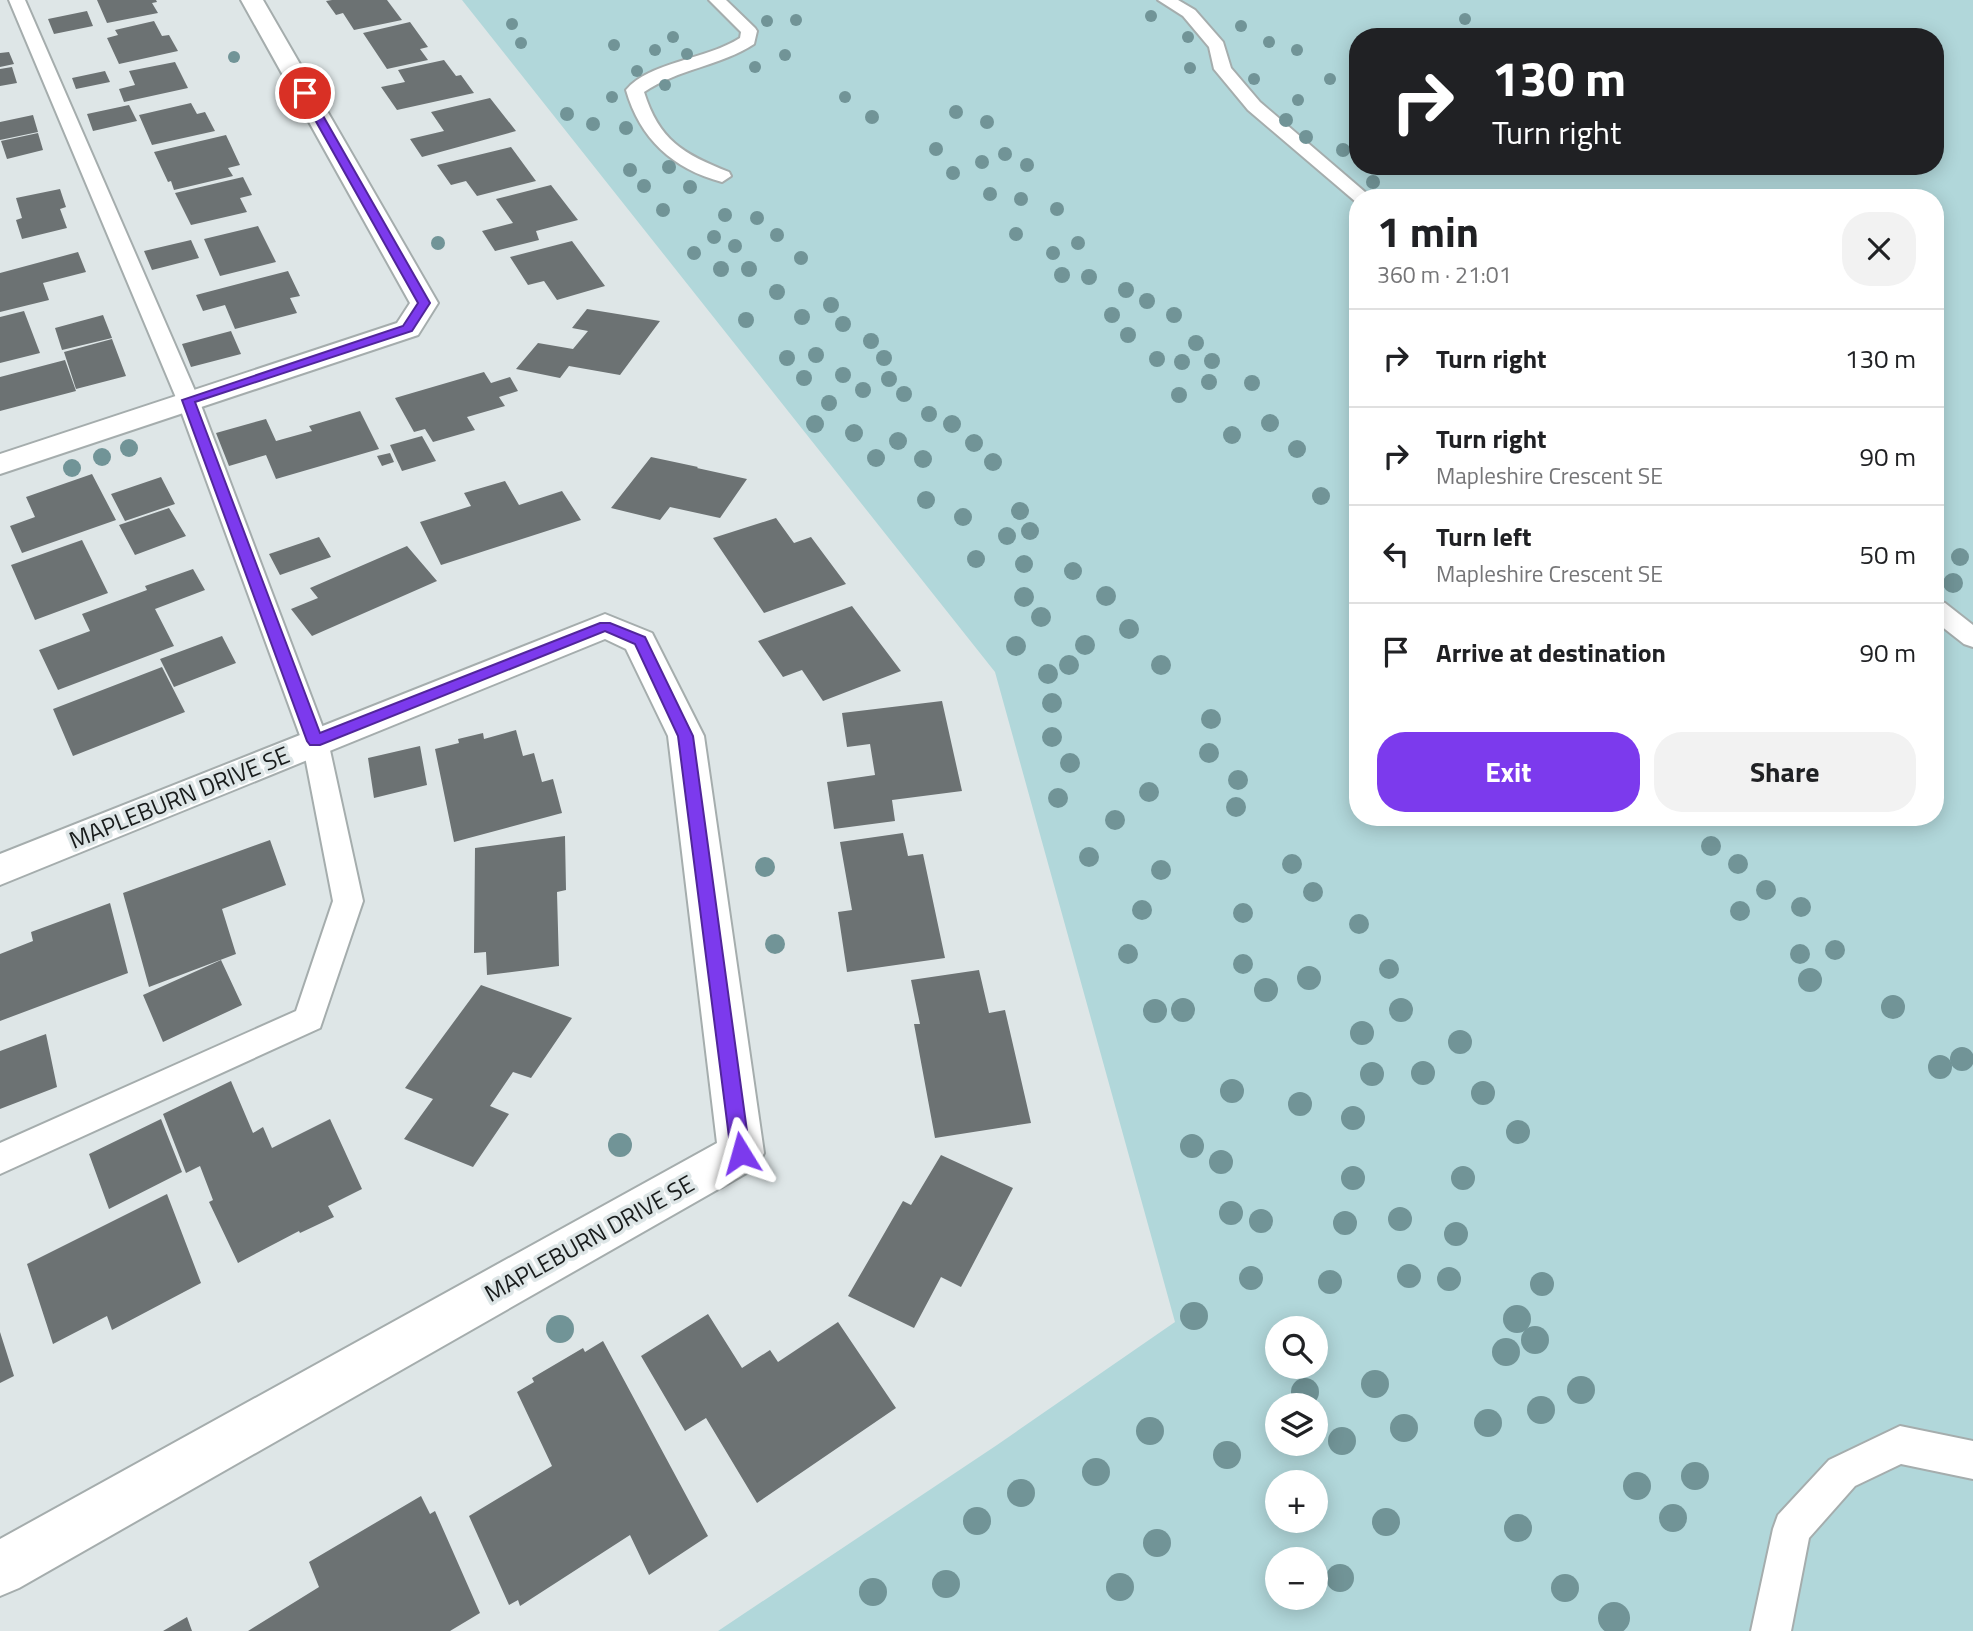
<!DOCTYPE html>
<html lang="en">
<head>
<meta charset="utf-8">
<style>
  :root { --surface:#fff; --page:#f2f2f2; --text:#202124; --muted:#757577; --line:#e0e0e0; --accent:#7c3aed }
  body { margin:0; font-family:"Titillium Web",sans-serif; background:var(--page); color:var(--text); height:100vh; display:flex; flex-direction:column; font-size:26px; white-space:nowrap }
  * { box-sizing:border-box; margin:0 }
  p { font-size:23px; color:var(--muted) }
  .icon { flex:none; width:38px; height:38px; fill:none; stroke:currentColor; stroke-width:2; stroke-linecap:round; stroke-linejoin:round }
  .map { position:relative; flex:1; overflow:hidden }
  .panel { position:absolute; left:1349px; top:189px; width:595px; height:637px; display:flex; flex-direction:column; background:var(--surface); border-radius:28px; box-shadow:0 4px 18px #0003 }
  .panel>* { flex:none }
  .top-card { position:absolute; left:1349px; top:28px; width:595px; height:147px; border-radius:28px; box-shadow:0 4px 18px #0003; background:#202124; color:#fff; overflow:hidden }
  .tools { position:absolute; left:1265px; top:1316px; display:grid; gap:14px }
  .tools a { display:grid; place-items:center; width:63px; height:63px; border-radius:50%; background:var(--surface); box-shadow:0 4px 18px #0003; font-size:35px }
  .pin { position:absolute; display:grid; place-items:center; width:60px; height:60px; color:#fff; margin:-30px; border:4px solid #fff; border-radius:50%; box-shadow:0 2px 7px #0007 }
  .me { position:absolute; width:77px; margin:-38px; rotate:352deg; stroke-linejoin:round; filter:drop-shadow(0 0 5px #0008) }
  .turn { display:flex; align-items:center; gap:24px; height:147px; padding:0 28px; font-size:32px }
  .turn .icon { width:91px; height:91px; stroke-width:2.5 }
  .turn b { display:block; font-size:49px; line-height:60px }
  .round { display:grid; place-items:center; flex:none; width:74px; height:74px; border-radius:28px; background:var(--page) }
  .overview { display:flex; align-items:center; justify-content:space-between; height:119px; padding:0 28px }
  h1 { font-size:42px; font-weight:700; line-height:52px }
  .action { display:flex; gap:14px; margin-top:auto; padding:14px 28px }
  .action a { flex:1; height:80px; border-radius:28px; background:var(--accent); color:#fff; font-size:28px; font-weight:700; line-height:80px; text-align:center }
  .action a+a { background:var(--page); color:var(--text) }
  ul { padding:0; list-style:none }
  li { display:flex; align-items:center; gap:21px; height:98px; padding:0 28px; border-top:2px solid var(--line) }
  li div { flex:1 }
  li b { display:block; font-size:26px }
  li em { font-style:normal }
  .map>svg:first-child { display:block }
</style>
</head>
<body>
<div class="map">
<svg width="1973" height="1631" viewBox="0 0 1973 1631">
  <rect width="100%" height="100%" fill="#dee6e7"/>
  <!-- green -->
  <path fill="#b1d7da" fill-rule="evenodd" d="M462,0H1973V1631H718L997,1445L1175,1322L995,672ZM1358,37H1936V166H1358ZM1358,198H1936V817H1358ZM1278,1328H1316V1367H1278ZM1278,1405H1316V1444H1278ZM1278,1482H1316V1521H1278ZM1278,1559H1316V1598H1278Z"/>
  <!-- building -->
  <path fill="#6c7273" d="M97,0H156L157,2L152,3L158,13L107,23Z
    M332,0H387L402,20L354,30L343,13L336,15L326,1Z
    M87,11L93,26L54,34L48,19Z
    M154,21L162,36L169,35L178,51L119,64L107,38L118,35L115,30Z
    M410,22L428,47L420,49L428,60L387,69L363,33Z
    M9,52L14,64L0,67V53Z
    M444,60L456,76L461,75L474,93L397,110L381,87L405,82L398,70Z
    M175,62L188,88L124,102L119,89L135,85L129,71Z
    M12,67L17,83L0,86V69Z
    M105,71L110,82L76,89L72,78Z
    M490,98L516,131L422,157L410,139L444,131L431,112Z
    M191,103L197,114L205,112L215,131L152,145L139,115Z
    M129,105L137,121L93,131L87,114Z
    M33,115L38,132L0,140V122Z
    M38,133L43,150L7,159L1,141Z
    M226,135L240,165L228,168L233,176L174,190L171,181L168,182L154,152Z
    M511,147L536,181L477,196L466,181L451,185L437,165Z
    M243,177L252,195L240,198L247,212L191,225L175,193Z
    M551,185L578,220L536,231L539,240L495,251L482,231L513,223L496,199Z
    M60,189L66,207L60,209L67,228L22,239L16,220L22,218L16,198Z
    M258,226L276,262L220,276L204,239Z
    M191,240L199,258L152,270L144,251Z
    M572,241L605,286L557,300L544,281L528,285L510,257Z
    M78,252L86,272L43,283L49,300L0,312V273Z
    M288,271L300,296L290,298L297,313L235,329L225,305L203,311L196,295Z
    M587,309L660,321L620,375L569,366L560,378L516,369L538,343L573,349L588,331L572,328Z
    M24,311L40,353L0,363V317Z
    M103,315L112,338L62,350L55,328Z
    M231,331L241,354L191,367L182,344Z
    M112,339L126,376L76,389L64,352Z
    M65,360L76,391L0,411V377Z
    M484,372L491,383L510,377L518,391L499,397L505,406L467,417L475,430L433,442L425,429L414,432L395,398Z
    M360,411L379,449L276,479L266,455L229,466L216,433L266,419L276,441L312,431L309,426Z
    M422,436L436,461L402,471L390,445Z
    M390,453L394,462L382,466L377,456Z
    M651,457L698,467L697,468L747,479L720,518L670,507L660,520L611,508Z
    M92,474L116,520L22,553L10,526L35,517L26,497Z
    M161,477L175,504L125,521L111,494Z
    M505,481L519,505L562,491L581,520L441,565L420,522L471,506L464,493Z
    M169,508L186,536L135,555L119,525Z
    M776,518L794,543L811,537L846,584L764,613L713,538Z
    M319,537L331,557L280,575L269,554Z
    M82,540L108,593L35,620L11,565Z
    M407,546L437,581L312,636L291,609L318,598L310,588Z
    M193,569L205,590L155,609L174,646L58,690L39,650L90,631L82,614L147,590L145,586Z
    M852,606L901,671L823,701L802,670L783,677L758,641Z
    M222,636L236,663L174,687L160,659Z
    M162,667L185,712L73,756L53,709Z
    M942,701L962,791L892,800L895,821L834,829L827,782L875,775L870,744L847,747L842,713Z
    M516,730L523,756L534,753L542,782L553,779L562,813L454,842L435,749L459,743L458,739L483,733L484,739Z
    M420,746L427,785L374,798L368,758Z
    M903,833L908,856L923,854L945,958L847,972L838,912L852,910L840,842Z
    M565,836L566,890L557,892L559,966L487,975L486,952L474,953L475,848Z
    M270,840L286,885L222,909L236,954L149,987L123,893Z
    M110,903L128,973L0,1021V954L33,941L31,932Z
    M221,960L242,1005L163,1042L143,995Z
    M979,970L989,1013L1005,1010L1031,1123L935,1138L914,1024H920L911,980Z
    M481,985L572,1018L531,1078L513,1072L490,1106L509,1114L473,1167L404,1139L433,1099L405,1088Z
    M46,1034L57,1087L0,1109V1051Z
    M231,1081L253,1133L263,1127L272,1148L330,1119L362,1189L328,1206L334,1217L300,1233L299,1231L238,1263L209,1202L213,1200L200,1166L186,1173L163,1114Z
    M161,1119L182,1172L109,1209L89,1154Z
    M941,1155L1013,1188L961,1287L941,1277L914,1328L848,1296L903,1201L911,1205Z
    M167,1194L201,1283L112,1330L107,1316L53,1344L27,1264Z
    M708,1314L742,1368L770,1350L778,1362L838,1322L896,1408L757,1503L706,1418L685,1431L641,1356Z
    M0,1332L14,1376L0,1383Z
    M603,1341L708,1536L649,1575L630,1535L520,1606L518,1600L509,1605L469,1516L552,1466L517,1392L534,1382L532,1378L583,1348L585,1352Z
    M421,1496L430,1514L435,1511L480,1613L450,1631H248L319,1587L309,1562Z
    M187,1617L192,1631H163Z"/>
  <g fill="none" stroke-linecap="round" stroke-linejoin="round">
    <defs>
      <path id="lane" d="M9,0H25L199,400L328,741L363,901L320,1028L0,1174V1143L296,1011L333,901L302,741L177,400Z
        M709,0H726L755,28L757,31L754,44C720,66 678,69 644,92C659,140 683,154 729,172L731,176L722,182C673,169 640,139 626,90C649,62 708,59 740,38L741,32Z
        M1158,0H1178L1195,10L1223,42L1231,68L1260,102L1372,198H1358L1356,202L1248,110L1214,69L1209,47L1183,16Z
        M1936,601L1945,603L1973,625V647L1964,644L1936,622Z
        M1900,1426L1973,1441V1479L1901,1464L1855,1486L1809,1538L1791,1631H1751L1773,1529L1778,1515L1829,1460Z"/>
      <path id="street" d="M241,0H263L438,303L418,335L0,474V454L397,323L410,303Z
        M605,614L652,633L704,736L764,1153L757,1167L19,1588L0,1596V1539L717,1143L668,736L626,649L605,639L0,885V854Z"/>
    </defs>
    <!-- lane casing -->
    <use href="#lane" stroke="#a5adad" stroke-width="4"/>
    <!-- street casing -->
    <use href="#street" stroke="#a5adad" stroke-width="4"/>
    <!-- lane -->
    <use href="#lane" fill="#fff" fill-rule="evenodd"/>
    <!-- street -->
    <use href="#street" fill="#fff" fill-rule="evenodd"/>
  </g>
  <!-- trees -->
  <g fill="#719497">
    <circle cx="1151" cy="16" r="6"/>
    <circle cx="1465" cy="19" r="6"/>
    <circle cx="796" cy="20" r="6"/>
    <circle cx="767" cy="21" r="6"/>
    <circle cx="512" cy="24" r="6"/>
    <circle cx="1241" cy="26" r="6"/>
    <circle cx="673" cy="37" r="6"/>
    <circle cx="1188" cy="37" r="6"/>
    <circle cx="1269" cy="42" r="6"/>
    <circle cx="521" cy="43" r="6"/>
    <circle cx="614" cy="45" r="6"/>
    <circle cx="655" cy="50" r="6"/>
    <circle cx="1297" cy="50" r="6"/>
    <circle cx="687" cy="54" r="6"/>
    <circle cx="785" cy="55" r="6"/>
    <circle cx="234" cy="57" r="6"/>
    <circle cx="755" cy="67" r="6"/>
    <circle cx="1190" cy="68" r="6"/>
    <circle cx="637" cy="71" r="6"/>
    <circle cx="1254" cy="79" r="6"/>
    <circle cx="1330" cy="79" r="6"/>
    <circle cx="665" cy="85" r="6"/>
    <circle cx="612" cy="97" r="6"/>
    <circle cx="845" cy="97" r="6"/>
    <circle cx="1298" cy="100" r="6"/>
    <circle cx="956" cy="112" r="7"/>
    <circle cx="567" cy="114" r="7"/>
    <circle cx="872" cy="117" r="7"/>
    <circle cx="1286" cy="120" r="7"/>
    <circle cx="987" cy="122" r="7"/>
    <circle cx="593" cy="124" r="7"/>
    <circle cx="626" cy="128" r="7"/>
    <circle cx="1306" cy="137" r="7"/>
    <circle cx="936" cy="149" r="7"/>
    <circle cx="1343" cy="150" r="7"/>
    <circle cx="1005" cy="154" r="7"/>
    <circle cx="982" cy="162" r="7"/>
    <circle cx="1027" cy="165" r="7"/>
    <circle cx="669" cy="167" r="7"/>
    <circle cx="630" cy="170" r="7"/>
    <circle cx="953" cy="173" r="7"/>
    <circle cx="1373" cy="182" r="7"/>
    <circle cx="644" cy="186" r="7"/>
    <circle cx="690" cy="187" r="7"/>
    <circle cx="990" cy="194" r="7"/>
    <circle cx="1021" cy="199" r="7"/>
    <circle cx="1057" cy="209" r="7"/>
    <circle cx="663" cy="210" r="7"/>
    <circle cx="725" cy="215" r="7"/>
    <circle cx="757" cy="218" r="7"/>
    <circle cx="1016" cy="234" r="7"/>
    <circle cx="777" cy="235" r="7"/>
    <circle cx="714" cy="237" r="7"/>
    <circle cx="438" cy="243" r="7"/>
    <circle cx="1078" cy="243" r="7"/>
    <circle cx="735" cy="246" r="7"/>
    <circle cx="694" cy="253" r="7"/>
    <circle cx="1053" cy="253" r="7"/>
    <circle cx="801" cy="258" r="7"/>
    <circle cx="721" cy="269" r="8"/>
    <circle cx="749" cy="269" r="8"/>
    <circle cx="1062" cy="275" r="8"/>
    <circle cx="1089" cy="277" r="8"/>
    <circle cx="1126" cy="290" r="8"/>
    <circle cx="777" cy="292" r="8"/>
    <circle cx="1147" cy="301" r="8"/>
    <circle cx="831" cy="305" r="8"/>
    <circle cx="1112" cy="315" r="8"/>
    <circle cx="1174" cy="315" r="8"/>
    <circle cx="802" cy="317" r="8"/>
    <circle cx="746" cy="320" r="8"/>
    <circle cx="843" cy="324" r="8"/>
    <circle cx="1128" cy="335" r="8"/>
    <circle cx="871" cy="341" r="8"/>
    <circle cx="1196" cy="343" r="8"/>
    <circle cx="816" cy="355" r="8"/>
    <circle cx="787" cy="358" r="8"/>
    <circle cx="884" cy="358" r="8"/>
    <circle cx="1157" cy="359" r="8"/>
    <circle cx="1212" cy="361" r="8"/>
    <circle cx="1182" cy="362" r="8"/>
    <circle cx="843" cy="375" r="8"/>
    <circle cx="804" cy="378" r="8"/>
    <circle cx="889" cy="379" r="8"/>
    <circle cx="1209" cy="382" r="8"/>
    <circle cx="1252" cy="383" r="8"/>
    <circle cx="863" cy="390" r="8"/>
    <circle cx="904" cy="394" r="8"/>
    <circle cx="1179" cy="395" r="8"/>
    <circle cx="829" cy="403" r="8"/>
    <circle cx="929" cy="414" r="8"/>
    <circle cx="1270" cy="423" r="9"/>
    <circle cx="815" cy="424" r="9"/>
    <circle cx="952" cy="424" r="9"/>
    <circle cx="854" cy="433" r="9"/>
    <circle cx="1232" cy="435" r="9"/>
    <circle cx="898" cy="441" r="9"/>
    <circle cx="974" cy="443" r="9"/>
    <circle cx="129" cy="448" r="9"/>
    <circle cx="1297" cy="449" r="9"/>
    <circle cx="102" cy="457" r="9"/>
    <circle cx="876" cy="458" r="9"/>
    <circle cx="923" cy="459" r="9"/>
    <circle cx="993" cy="462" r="9"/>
    <circle cx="72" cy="468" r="9"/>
    <circle cx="1321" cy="496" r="9"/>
    <circle cx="926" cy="500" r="9"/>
    <circle cx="1020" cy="511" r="9"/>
    <circle cx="963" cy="517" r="9"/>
    <circle cx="1030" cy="531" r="9"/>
    <circle cx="1007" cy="536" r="9"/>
    <circle cx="1960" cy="557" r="9"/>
    <circle cx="976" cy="559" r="9"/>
    <circle cx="1024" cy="564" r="9"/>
    <circle cx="1073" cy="571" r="9"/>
    <circle cx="1953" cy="583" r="10"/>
    <circle cx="1106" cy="596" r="10"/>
    <circle cx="1024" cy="597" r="10"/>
    <circle cx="1041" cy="617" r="10"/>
    <circle cx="1129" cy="629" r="10"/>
    <circle cx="1085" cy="645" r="10"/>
    <circle cx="1016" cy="646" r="10"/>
    <circle cx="1069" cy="665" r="10"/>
    <circle cx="1161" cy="665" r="10"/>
    <circle cx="1048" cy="674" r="10"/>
    <circle cx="1052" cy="703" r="10"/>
    <circle cx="1211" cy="719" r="10"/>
    <circle cx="1052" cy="737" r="10"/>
    <circle cx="1209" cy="753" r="10"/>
    <circle cx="1070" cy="763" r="10"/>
    <circle cx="1238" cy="780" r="10"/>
    <circle cx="1149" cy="792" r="10"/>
    <circle cx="1058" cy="798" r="10"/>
    <circle cx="1236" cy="807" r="10"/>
    <circle cx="1115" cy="820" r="10"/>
    <circle cx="1711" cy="846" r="10"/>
    <circle cx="1089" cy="857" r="10"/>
    <circle cx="1292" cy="864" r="10"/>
    <circle cx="1738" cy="864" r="10"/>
    <circle cx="765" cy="867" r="10"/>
    <circle cx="1161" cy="870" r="10"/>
    <circle cx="1766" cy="890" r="10"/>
    <circle cx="1313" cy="892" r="10"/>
    <circle cx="1801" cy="907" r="10"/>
    <circle cx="1142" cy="910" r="10"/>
    <circle cx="1740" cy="911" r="10"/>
    <circle cx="1243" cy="913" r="10"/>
    <circle cx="1359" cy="924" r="10"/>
    <circle cx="775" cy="944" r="10"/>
    <circle cx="1835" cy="950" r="10"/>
    <circle cx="1128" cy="954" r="10"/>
    <circle cx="1800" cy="954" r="10"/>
    <circle cx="1243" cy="964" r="10"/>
    <circle cx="1389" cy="969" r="10"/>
    <circle cx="1309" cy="978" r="12"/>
    <circle cx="1810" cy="980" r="12"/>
    <circle cx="1266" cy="990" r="12"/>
    <circle cx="1893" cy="1007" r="12"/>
    <circle cx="1183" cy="1010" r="12"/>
    <circle cx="1401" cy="1010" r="12"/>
    <circle cx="1155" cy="1011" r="12"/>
    <circle cx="1362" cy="1033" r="12"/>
    <circle cx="1460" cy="1042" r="12"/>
    <circle cx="1962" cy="1059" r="12"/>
    <circle cx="1940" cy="1067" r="12"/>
    <circle cx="1423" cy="1073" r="12"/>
    <circle cx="1372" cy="1074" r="12"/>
    <circle cx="1232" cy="1091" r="12"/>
    <circle cx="1483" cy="1093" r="12"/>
    <circle cx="1300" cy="1104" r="12"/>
    <circle cx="1353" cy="1118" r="12"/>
    <circle cx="1518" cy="1132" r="12"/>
    <circle cx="620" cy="1145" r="12"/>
    <circle cx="1192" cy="1146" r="12"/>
    <circle cx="1221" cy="1162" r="12"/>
    <circle cx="1353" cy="1178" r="12"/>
    <circle cx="1463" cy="1178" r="12"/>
    <circle cx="1231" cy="1213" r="12"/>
    <circle cx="1400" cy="1219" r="12"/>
    <circle cx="1261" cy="1221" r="12"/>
    <circle cx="1345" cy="1223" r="12"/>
    <circle cx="1456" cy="1234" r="12"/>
    <circle cx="1409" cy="1276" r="12"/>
    <circle cx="1251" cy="1278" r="12"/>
    <circle cx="1449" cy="1279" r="12"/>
    <circle cx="1330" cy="1282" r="12"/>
    <circle cx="1542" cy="1284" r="12"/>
    <circle cx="1194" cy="1316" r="14"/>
    <circle cx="1517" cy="1319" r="14"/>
    <circle cx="560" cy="1329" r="14"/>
    <circle cx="1535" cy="1340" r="14"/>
    <circle cx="1506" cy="1352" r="14"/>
    <circle cx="1375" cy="1384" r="14"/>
    <circle cx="1581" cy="1390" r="14"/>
    <circle cx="1305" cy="1392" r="14"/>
    <circle cx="1541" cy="1410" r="14"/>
    <circle cx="1488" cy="1423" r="14"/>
    <circle cx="1404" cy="1428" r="14"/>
    <circle cx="1150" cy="1431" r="14"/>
    <circle cx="1342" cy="1441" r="14"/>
    <circle cx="1227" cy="1455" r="14"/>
    <circle cx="1096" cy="1472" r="14"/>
    <circle cx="1695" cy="1476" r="14"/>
    <circle cx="1637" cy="1486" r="14"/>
    <circle cx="1021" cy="1493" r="14"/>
    <circle cx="1673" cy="1518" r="14"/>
    <circle cx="977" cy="1521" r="14"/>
    <circle cx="1386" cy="1522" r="14"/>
    <circle cx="1518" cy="1528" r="14"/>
    <circle cx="1157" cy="1543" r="14"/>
    <circle cx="1340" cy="1578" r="14"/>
    <circle cx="946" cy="1584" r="14"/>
    <circle cx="1120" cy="1587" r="14"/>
    <circle cx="1565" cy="1588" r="14"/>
    <circle cx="873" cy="1592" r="14"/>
    <circle cx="1614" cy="1618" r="16"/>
  </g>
  <!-- route -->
  <path fill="#7c3aed" stroke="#51269a" stroke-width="2" d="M305,90L310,93L430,303L412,331L195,402L320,733L600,623H610L645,637L693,736L750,1153L747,1159L741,1161L734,1159L731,1153L678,736L635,644L605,631L320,745H310L307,741L182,400L403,326L418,303L300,93Z"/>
  <g text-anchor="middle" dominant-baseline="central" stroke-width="7" stroke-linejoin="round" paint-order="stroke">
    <!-- street labels -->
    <g font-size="24" fill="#191c1c" stroke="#dee6e7">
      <text transform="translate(179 797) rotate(-22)">MAPLEBURN DRIVE SE</text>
      <text transform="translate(589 1238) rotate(-29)">MAPLEBURN DRIVE SE</text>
    </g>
  </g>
</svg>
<div class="tools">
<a><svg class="icon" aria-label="search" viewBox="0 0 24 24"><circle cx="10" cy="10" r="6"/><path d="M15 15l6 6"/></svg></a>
<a><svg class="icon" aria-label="layers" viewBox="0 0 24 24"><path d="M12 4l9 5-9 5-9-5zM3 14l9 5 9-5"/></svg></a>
<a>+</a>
<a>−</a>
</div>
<div class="pin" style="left:305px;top:93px;background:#d93025"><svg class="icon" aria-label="arrive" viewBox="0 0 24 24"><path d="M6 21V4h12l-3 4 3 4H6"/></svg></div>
<svg class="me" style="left:741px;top:1153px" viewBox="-20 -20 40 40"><path d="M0-17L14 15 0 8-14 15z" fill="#7c3aed" stroke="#fff" stroke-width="4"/></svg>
<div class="top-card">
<div class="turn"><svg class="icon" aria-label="right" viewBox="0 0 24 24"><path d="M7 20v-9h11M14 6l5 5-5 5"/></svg><div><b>130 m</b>Turn right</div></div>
</div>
<section class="panel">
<div class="overview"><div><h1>1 min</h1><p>360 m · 21:01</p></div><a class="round"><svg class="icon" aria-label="close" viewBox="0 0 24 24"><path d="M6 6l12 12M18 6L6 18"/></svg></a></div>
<ul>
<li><svg class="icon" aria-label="right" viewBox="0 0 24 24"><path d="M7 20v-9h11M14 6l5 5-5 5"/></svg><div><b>Turn right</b></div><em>130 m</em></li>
<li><svg class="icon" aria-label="right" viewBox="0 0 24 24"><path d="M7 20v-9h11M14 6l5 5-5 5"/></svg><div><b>Turn right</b><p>Mapleshire Crescent SE</p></div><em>90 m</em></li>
<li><svg class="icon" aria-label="left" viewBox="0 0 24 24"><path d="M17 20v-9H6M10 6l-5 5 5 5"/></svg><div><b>Turn left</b><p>Mapleshire Crescent SE</p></div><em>50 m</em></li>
<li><svg class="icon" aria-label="arrive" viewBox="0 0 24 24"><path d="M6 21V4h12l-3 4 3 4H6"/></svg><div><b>Arrive at destination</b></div><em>90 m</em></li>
</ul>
<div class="action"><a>Exit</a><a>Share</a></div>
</section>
</div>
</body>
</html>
